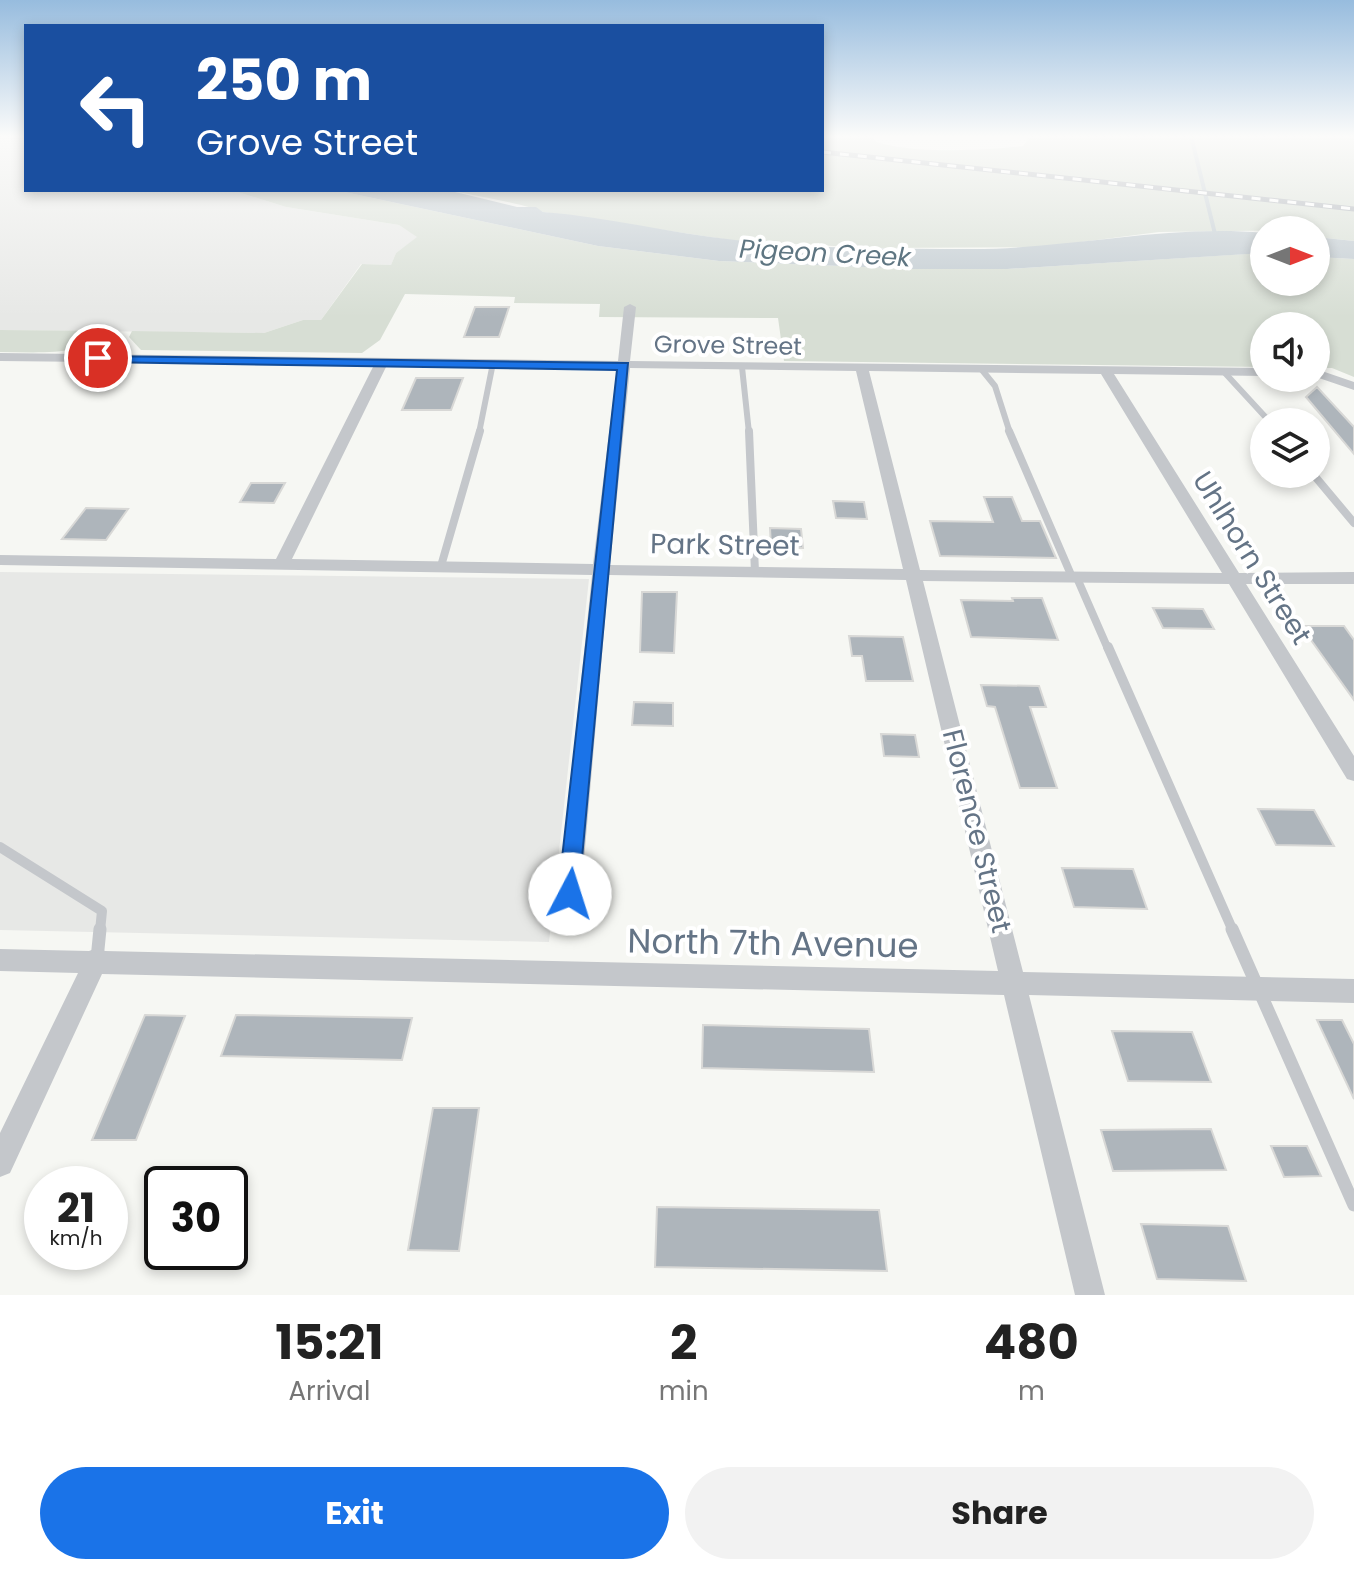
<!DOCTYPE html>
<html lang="en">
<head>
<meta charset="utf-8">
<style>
  :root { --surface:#fff; --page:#f2f2f2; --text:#222; --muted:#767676; --accent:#1a73e8 }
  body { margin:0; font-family:Poppins,sans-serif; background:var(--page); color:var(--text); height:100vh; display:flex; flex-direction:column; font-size:30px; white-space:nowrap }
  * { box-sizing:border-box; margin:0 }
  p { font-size:26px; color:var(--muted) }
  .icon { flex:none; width:44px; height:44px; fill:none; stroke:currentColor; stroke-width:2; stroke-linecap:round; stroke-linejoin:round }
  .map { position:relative; height:1295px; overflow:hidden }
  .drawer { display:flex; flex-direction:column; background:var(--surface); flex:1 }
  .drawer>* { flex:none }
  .hud { position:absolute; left:24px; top:24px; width:800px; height:168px; border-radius:0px; box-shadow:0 4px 12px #0003; background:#1a4fa0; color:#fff; overflow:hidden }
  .needle { width:52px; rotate:90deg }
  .buttons { position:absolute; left:1250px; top:216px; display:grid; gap:16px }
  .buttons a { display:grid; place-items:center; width:80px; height:80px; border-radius:50%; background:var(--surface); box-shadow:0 4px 12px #0003; font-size:40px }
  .speed { position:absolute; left:24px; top:1166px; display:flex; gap:16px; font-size:40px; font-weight:700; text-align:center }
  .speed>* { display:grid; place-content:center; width:104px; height:104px; border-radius:50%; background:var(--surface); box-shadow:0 4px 12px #0003; line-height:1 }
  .speed small { font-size:20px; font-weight:400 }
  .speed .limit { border:4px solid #111; border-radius:12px; background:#fff; color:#111 }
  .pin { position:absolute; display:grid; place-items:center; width:68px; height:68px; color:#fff; margin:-34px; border:4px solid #fff; border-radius:50%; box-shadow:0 2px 8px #0007 }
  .me { position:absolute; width:88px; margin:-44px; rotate:5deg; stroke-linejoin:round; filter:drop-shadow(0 0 6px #0008) }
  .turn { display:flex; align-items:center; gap:28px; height:168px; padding:0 40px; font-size:36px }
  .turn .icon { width:104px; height:104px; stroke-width:2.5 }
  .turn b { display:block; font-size:56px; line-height:68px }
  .eta { display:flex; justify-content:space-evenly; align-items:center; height:136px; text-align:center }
  .eta b { font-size:48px; font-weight:700; line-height:56px }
  .action { display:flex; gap:16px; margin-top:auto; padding:16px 40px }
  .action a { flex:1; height:92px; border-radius:48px; background:var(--accent); color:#fff; font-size:32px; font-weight:700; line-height:92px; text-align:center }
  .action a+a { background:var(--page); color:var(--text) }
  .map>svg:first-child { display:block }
</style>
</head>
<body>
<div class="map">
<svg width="1354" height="1295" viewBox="0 0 1354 1295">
  <rect width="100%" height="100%" fill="#f6f7f3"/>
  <!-- built -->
  <path fill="#e7e8e6" d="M0,136H26V190H231L286,207L399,225L418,237L396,253L391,265L361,264L321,320H303L264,333L0,330Z
    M0,572L589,579L549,942L0,930Z"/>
  <!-- green -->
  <path fill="#d7ded4" d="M822,136H874V141C909,154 985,151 1023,146L1030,136H1354V241L1316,237V230L1159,232L1042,247L872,248L737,241L543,212C535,206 463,193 447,190H822Z
    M231,190H335L598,246L719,261L913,269H1007L1262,253L1264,282H1316V257L1354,259V377L1332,368H1316V326H1264V367L784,361L778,318L599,317L600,304L514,303L515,297L405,294L380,340L362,353L141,350L129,337L132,331L264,333L303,320H321L362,264L391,265L396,253L417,237L399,225L286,207Z
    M0,330L114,331C81,357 40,352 0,352Z"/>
  <!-- water -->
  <path fill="#bfc9cf" d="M335,190H447L517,207H536L543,212C607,217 671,233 735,240C812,249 890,249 967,249C1067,250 1164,224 1264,233V253L1007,269H913L719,261L598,246Z
    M1316,237L1354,241V259L1316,257Z"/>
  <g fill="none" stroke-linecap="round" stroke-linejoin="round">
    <!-- stream -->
    <path stroke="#bfc9cf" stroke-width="4" d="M1191,136L1216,238"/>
  </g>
  <!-- building -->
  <path fill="#aeb5bb" stroke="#d8d8d6" stroke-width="2" d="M475,307H509L499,337H464Z
    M416,378H463L451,410H402Z
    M1317,387L1354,427V454L1306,397Z
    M251,483H285L274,503L240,502Z
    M984,497H1012L1022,521H1040L1056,558L940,556L930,521L993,522Z
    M833,501L864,502L867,519L836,518Z
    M86,508L128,509L106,540L62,539Z
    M770,528L801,529L803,548L771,547Z
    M642,592H677L674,653L640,652Z
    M1012,598H1042L1058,640L971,637L961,600L1013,601Z
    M1153,608L1203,609L1214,629L1163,628Z
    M1301,626H1344L1354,640V700Z
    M849,636L903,637L913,681H866L862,656H852Z
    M981,685L1039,686L1046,707H1030L1057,788H1020L995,707L987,706Z
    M634,702L673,703V726L632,725Z
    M881,734L915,735L919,757L884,756Z
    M1258,809L1314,810L1334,846L1276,845Z
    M1062,868L1133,869L1147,909L1074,907Z
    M145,1015L185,1016L136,1140H92Z
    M236,1015L412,1018L402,1060L221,1056Z
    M1317,1020H1342L1354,1044V1099Z
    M703,1025L869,1029L874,1072L702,1068Z
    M1112,1031L1192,1032L1211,1082L1128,1081Z
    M433,1108H479L459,1251L408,1250Z
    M1211,1129L1226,1170L1113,1171L1101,1130Z
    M1271,1146H1307L1321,1176L1284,1177Z
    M657,1207L879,1210L887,1271L655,1267Z
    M1141,1224L1228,1226L1246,1281L1157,1279Z"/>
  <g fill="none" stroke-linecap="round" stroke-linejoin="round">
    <!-- lane-far3 -->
    <path stroke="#c4c7cb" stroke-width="6" d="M98,358L115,340
      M742,367L749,433
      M982,370L995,386L1010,433
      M1224,372L1270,422
      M479,433L493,363"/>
    <!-- lane-far2 -->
    <path stroke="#c4c7cb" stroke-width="8" d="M749,431L755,572
      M1009,431L1072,577
      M1313,474L1354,523
      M441,566L480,431
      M1077,578L1108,649"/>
    <!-- lane-far1 -->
    <path stroke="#c4c7cb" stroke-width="10" d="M1108,647L1233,931
      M0,847L102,911L100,931"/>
    <!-- lane -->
    <path stroke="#c4c7cb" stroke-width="13" d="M1232,929L1354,1205
      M97,959L100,929"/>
    <!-- street -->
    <path fill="#c4c7cb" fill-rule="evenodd" d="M630,304L636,307L630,361L1264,368V376L1114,374L1239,573L1354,572V584H1246L1354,756V781L1347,779L1229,584L923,581L1023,972L1354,979V1003L1029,995L1105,1295H1075L1004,995L102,974L10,1173L0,1177V1133L78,973L0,971V949L89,951L97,948L105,951L998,971L906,580L609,575L581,894L578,901L570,904L562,901L559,894L592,575L0,565V555L276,559L374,365L0,361V353L618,361L624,307ZM387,365L617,368L593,564L292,559ZM630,368L856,371L903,569L610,565ZM869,371L1101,374L1222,573L920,570Z
      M1316,369L1354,382V390L1316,377Z"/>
    <defs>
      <path id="rail" d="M822,152L1354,209"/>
    </defs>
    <!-- rail casing -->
    <use href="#rail" stroke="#a6abb2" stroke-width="5"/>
    <!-- rail -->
    <use href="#rail" stroke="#fff" stroke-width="3" stroke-dasharray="9" stroke-linecap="butt"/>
  </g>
  <!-- sky -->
  <linearGradient id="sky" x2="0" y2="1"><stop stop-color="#97bcde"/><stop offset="0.43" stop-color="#fbfbfa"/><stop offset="1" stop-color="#fbfbfa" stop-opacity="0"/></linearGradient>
  <rect width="1354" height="317" fill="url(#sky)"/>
  <!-- route -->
  <path fill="#1a73e8" stroke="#114b97" stroke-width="2" d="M94,356L628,363L578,901L570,904L562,901L558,894L617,370L98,362L94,361Z"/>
  <g text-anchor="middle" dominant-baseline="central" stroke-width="8" stroke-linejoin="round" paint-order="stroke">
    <!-- far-street labels -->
    <g font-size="24" fill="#647486" stroke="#fff">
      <text transform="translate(728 345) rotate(1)">Grove Street</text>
    </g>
    <!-- far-water labels -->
    <g font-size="26" font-style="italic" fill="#5f7682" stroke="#fff">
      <text transform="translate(825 253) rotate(3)">Pigeon Creek</text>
    </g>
    <!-- street labels -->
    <g font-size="28" fill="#647486" stroke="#fff">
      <text transform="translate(725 545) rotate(1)">Park Street</text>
      <text transform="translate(1252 558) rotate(58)">Uhlhorn Street</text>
      <text transform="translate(977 831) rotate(76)">Florence Street</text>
    </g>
    <!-- near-street labels -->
    <g font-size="34" fill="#647486" stroke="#fff">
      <text transform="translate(773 943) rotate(1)">North 7th Avenue</text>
    </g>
  </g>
</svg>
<div class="buttons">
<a><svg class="needle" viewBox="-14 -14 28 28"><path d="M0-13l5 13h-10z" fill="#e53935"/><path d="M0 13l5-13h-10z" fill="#767676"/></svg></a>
<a><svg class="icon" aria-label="sound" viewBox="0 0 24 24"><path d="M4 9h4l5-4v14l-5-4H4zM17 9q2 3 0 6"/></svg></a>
<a><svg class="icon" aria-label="layers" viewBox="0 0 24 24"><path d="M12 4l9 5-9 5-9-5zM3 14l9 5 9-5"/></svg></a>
</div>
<div class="speed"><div>21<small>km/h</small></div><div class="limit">30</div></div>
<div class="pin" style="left:98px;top:358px;background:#d93025"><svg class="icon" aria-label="arrive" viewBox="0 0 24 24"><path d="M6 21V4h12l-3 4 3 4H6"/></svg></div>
<svg class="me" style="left:570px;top:894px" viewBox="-20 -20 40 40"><circle r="19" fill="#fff"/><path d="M0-13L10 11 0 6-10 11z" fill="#1a73e8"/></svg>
<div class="hud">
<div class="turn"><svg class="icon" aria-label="left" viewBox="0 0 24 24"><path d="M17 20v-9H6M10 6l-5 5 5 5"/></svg><div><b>250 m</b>Grove Street</div></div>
</div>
</div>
<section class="drawer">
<div class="eta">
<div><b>15:21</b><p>Arrival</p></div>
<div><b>2</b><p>min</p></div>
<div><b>480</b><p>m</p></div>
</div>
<div class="action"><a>Exit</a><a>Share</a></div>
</section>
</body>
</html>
